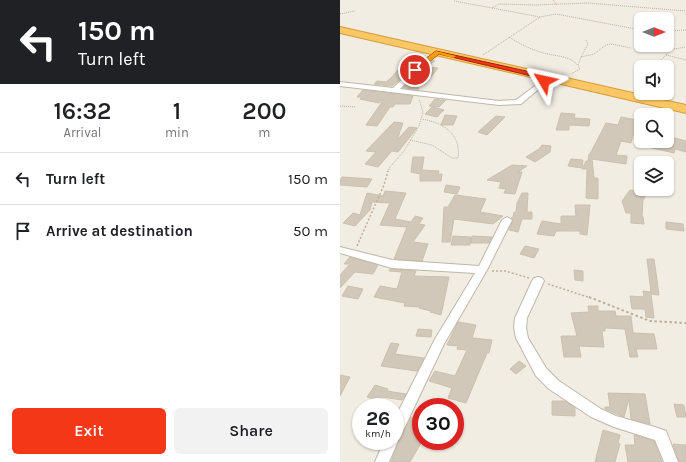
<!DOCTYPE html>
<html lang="en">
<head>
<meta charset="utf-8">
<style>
  :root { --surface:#fff; --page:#f2f2f2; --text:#202124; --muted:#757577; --line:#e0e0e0; --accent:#f33717 }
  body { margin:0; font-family:Karla,sans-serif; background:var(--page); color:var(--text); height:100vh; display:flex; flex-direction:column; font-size:15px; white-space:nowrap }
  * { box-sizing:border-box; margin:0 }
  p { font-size:13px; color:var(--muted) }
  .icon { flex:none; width:22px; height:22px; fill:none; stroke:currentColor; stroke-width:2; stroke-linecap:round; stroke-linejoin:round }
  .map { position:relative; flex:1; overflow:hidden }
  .drawer { display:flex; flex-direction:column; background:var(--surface); width:340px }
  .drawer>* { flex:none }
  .guide { background:#202124; color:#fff; overflow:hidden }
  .needle { width:26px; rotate:90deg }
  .fabs { position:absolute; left:294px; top:12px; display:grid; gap:8px }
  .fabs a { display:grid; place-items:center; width:40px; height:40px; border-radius:6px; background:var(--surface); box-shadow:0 1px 3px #0004; font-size:20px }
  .speed { position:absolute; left:12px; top:398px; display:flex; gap:8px; font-size:20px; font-weight:700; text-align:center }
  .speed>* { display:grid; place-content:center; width:52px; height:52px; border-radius:50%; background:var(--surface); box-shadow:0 1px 3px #0004; line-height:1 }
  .speed small { font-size:10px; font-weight:400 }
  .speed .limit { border:6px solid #d22; background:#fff; color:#111 }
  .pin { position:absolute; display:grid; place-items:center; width:34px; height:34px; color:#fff; margin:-17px; border:2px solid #fff; border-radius:50%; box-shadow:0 1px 4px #0007 }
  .me { position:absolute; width:44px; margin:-22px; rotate:306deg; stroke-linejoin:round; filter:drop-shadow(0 0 3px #0008) }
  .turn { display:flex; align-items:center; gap:14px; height:84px; padding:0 12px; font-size:18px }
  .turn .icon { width:52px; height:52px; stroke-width:2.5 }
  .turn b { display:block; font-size:28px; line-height:34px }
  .eta { display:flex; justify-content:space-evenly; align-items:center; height:68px; text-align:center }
  .eta b { font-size:24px; font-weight:600; line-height:28px }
  .cta { display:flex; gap:8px; margin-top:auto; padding:8px 12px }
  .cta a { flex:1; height:46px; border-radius:6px; background:var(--accent); color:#fff; font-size:16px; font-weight:600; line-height:46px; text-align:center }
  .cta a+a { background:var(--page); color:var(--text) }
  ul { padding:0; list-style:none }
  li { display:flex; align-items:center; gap:12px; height:52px; padding:0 12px; border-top:1px solid var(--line) }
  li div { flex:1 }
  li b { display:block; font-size:15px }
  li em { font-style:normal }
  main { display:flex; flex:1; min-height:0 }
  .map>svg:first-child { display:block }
</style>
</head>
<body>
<main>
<section class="drawer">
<div class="guide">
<div class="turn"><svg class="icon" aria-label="left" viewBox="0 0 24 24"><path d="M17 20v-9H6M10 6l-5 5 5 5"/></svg><div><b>150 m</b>Turn left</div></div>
</div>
<div class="eta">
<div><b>16:32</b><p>Arrival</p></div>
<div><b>1</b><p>min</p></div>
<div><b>200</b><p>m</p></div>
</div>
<ul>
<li><svg class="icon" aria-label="left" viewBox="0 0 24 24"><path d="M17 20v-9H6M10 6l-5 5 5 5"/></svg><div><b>Turn left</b></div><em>150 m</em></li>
<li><svg class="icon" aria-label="arrive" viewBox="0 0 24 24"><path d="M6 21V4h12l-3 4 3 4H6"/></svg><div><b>Arrive at destination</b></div><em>50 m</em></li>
</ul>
<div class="cta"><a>Exit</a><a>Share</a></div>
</section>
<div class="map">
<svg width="346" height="462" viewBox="0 0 346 462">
  <rect width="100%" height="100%" fill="#f1ede3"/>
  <!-- building -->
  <path fill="#d2c8b9" stroke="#ccc0ac" d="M70,56L84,59L52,86L34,84L37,81L46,82L51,78Z
    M93,60L95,61L86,67L98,68L85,84L78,83L79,89H76L63,88L78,72Z
    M23,90L73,96L70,104H55L53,107H50L37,126L26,125L44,99L39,103L20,99L22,97H17Z
    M95,99L101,100H106L99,107L89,106Z
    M92,107L104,110L97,117L85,114Z
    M221,113L235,114L234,118L250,119L249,126L229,125V130H216Z
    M105,115L117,116L113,125H101Z
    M156,116L165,117L147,135L138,132Z
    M281,117L297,120L291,143L281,141L276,155L287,156L286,164L252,159L254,178H258V199L246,198L247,169H242L246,161H248L249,154H250L266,123L278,125Z
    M54,122L63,123L57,140L69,127L77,128L58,152L52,151L38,167L25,164L36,152L26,151Z
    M327,136L346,141V152L335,149L334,153L295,144L296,141H327Z
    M202,145L211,146L210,152L195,162L186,157L199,149Z
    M73,157H84L82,170L99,171L98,174H102L101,181H80V174L71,172Z
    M231,159L243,160L242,168L228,166Z
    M172,165L187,166L178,172H182L175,194L164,193L166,189L159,188L161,182L147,180Z
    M2,177L32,179L27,187L0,185V180Z
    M106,185L120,187L117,194L104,192Z
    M290,190L307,193L303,200L302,216L303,217L304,224L291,223V213H286L282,201Z
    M45,191L66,193L55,219L71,222L75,216L83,218L79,224L85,225L73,242L88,244L82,261L54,259L67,227L40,225L50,203L32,202L30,210L15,226L3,223L13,213L20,215L27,193L43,196Z
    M182,193H188L187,212H192V219H182L178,232L169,230L173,221L171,218L173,217L174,212H176L177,203Z
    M115,195L146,199L140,212L163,216L153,224L114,219L110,242H102L104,207H108Z
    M235,205H250L247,235L240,234V231H216L214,236L197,234L202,221L221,224V216H236Z
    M326,222L343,224L344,231L326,229Z
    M113,236L131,237L130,245H111Z
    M132,236L152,237L149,243H131Z
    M185,246L199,249L194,258L180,254Z
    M10,257L38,265L33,274L15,272L0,288V275L10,264H4Z
    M307,259H314L319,295L311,294L314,318L306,317L305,309H292L290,296L304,297L303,291L311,292Z
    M50,269L76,271L74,276L109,277L101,315L90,312L91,311L79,308L80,307L64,306L65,303L34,297L40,286L57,289L62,272L49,271Z
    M234,270L243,271V281L235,280Z
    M8,286L23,289L18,299L2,296Z
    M248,306H258V311H275L276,316H291L293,333L314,334L317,349H296L298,357H290L285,329L265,328V331H262L264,347L239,346L241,357H224L221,336H237L231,313L249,312Z
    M118,322L136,325L132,338L152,340L149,353H147L126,403L108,398L112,388L89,381L95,371L115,376L127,350L117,349L118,346L107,345Z
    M78,329L92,330L91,337L76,336Z
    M51,343L59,344L55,354L84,358L77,371L41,366Z
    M179,361L186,366L176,374L170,369Z
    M0,375L10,377L0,396Z
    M35,385L48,389L47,391L66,394L62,400L43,397L41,401L27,397Z
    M268,393L305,394L310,424L291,419L289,399L284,417L265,409V407H270Z
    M212,401H225L235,408V416L212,415Z
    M334,404L344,405L346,417H337Z
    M71,417L81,419V443L70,462H51L59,440L61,438Z
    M263,430L280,435L278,443L280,444L275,462H255Z
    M294,435L314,441L322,462H288L285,445H295Z
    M333,444L346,445V462H339Z"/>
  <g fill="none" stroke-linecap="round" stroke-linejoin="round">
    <defs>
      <path id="street" d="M98,50L101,52L100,53L77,71L60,89L159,101L176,100L207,77L212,78L181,104L159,105L0,86V82L53,88L73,69Z
        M167,217L172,220L147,270L104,344L60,437L57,439L58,441L49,462H35L44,441H55V418L95,339L135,273L52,268L0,253V247L52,260L139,266L162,220Z
        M198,277L202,278L204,281L187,318L186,328L188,338L206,368L219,381L261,409L276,416L315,427L326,431L338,462H324L315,440L274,427L251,417L209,389L196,376L176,338L174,328L175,318L192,281L194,278Z"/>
      <path id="highway" d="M0,27L346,105V113L0,33Z"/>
    </defs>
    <!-- street casing -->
    <use href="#street" stroke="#bfb7a9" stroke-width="2"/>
    <!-- highway casing -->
    <use href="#highway" stroke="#d89b36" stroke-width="2"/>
    <!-- path-far2 -->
    <path stroke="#bdb098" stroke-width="1" stroke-dasharray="1 1" stroke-linecap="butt" d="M213,0L217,5
      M114,1L152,8L159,4L195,5L248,3L346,11
      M152,8L200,17
      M0,14L15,11
      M327,31L346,30
      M169,37C180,44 192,50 204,53C217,57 233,55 240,69L231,74
      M327,45L334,49L346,47
      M143,55L200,17L216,14L301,30
      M326,55L346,60
      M241,57L248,44L246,40
      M238,65L241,57L254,54L266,45L271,44L291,48
      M315,67L332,48
      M294,89L301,82
      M0,106L16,107
      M70,140L92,145L112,158H118C121,134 104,123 82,119
      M48,172L50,167L64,151L79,126L83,112L79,99"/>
    <!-- path-far1 -->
    <path stroke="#bdb098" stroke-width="1.5" stroke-dasharray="2 2" stroke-linecap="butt" d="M17,246L44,185L48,171
      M152,271H165L189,278
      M208,284L251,298"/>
    <!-- path -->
    <path stroke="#bdb098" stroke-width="2" stroke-dasharray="2.5 2.5" stroke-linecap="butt" d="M249,297L310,321L346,323"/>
    <!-- street -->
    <use href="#street" fill="#fff" fill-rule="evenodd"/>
    <!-- highway -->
    <use href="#highway" fill="#f9c765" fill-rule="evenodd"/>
  </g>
  <!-- route -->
  <path fill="#f33717" stroke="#9e240f" d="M96,51L209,76L212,78L204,83L201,81L204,79L99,54L77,71H73V68Z"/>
  <!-- slow -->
  <path fill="#f59e0b" d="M96,51L116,56L113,58L99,54L89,62H85V59Z"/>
</svg>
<div class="fabs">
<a><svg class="needle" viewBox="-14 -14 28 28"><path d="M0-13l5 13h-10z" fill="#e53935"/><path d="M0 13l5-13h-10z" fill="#757577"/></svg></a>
<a><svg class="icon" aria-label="sound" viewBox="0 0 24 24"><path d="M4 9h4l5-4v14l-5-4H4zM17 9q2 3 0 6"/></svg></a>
<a><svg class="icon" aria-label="search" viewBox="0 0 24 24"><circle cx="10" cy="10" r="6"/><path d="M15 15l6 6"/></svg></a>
<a><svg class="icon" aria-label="layers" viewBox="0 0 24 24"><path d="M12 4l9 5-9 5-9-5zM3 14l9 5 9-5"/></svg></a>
</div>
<div class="speed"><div>26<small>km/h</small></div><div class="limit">30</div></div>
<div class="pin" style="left:75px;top:70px;background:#d93025"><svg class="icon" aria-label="arrive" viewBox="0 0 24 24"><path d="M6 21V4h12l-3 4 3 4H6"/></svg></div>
<svg class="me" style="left:204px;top:81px" viewBox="-20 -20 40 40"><path d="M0-17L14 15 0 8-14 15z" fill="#f33717" stroke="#fff" stroke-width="4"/></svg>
</div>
</main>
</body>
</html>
